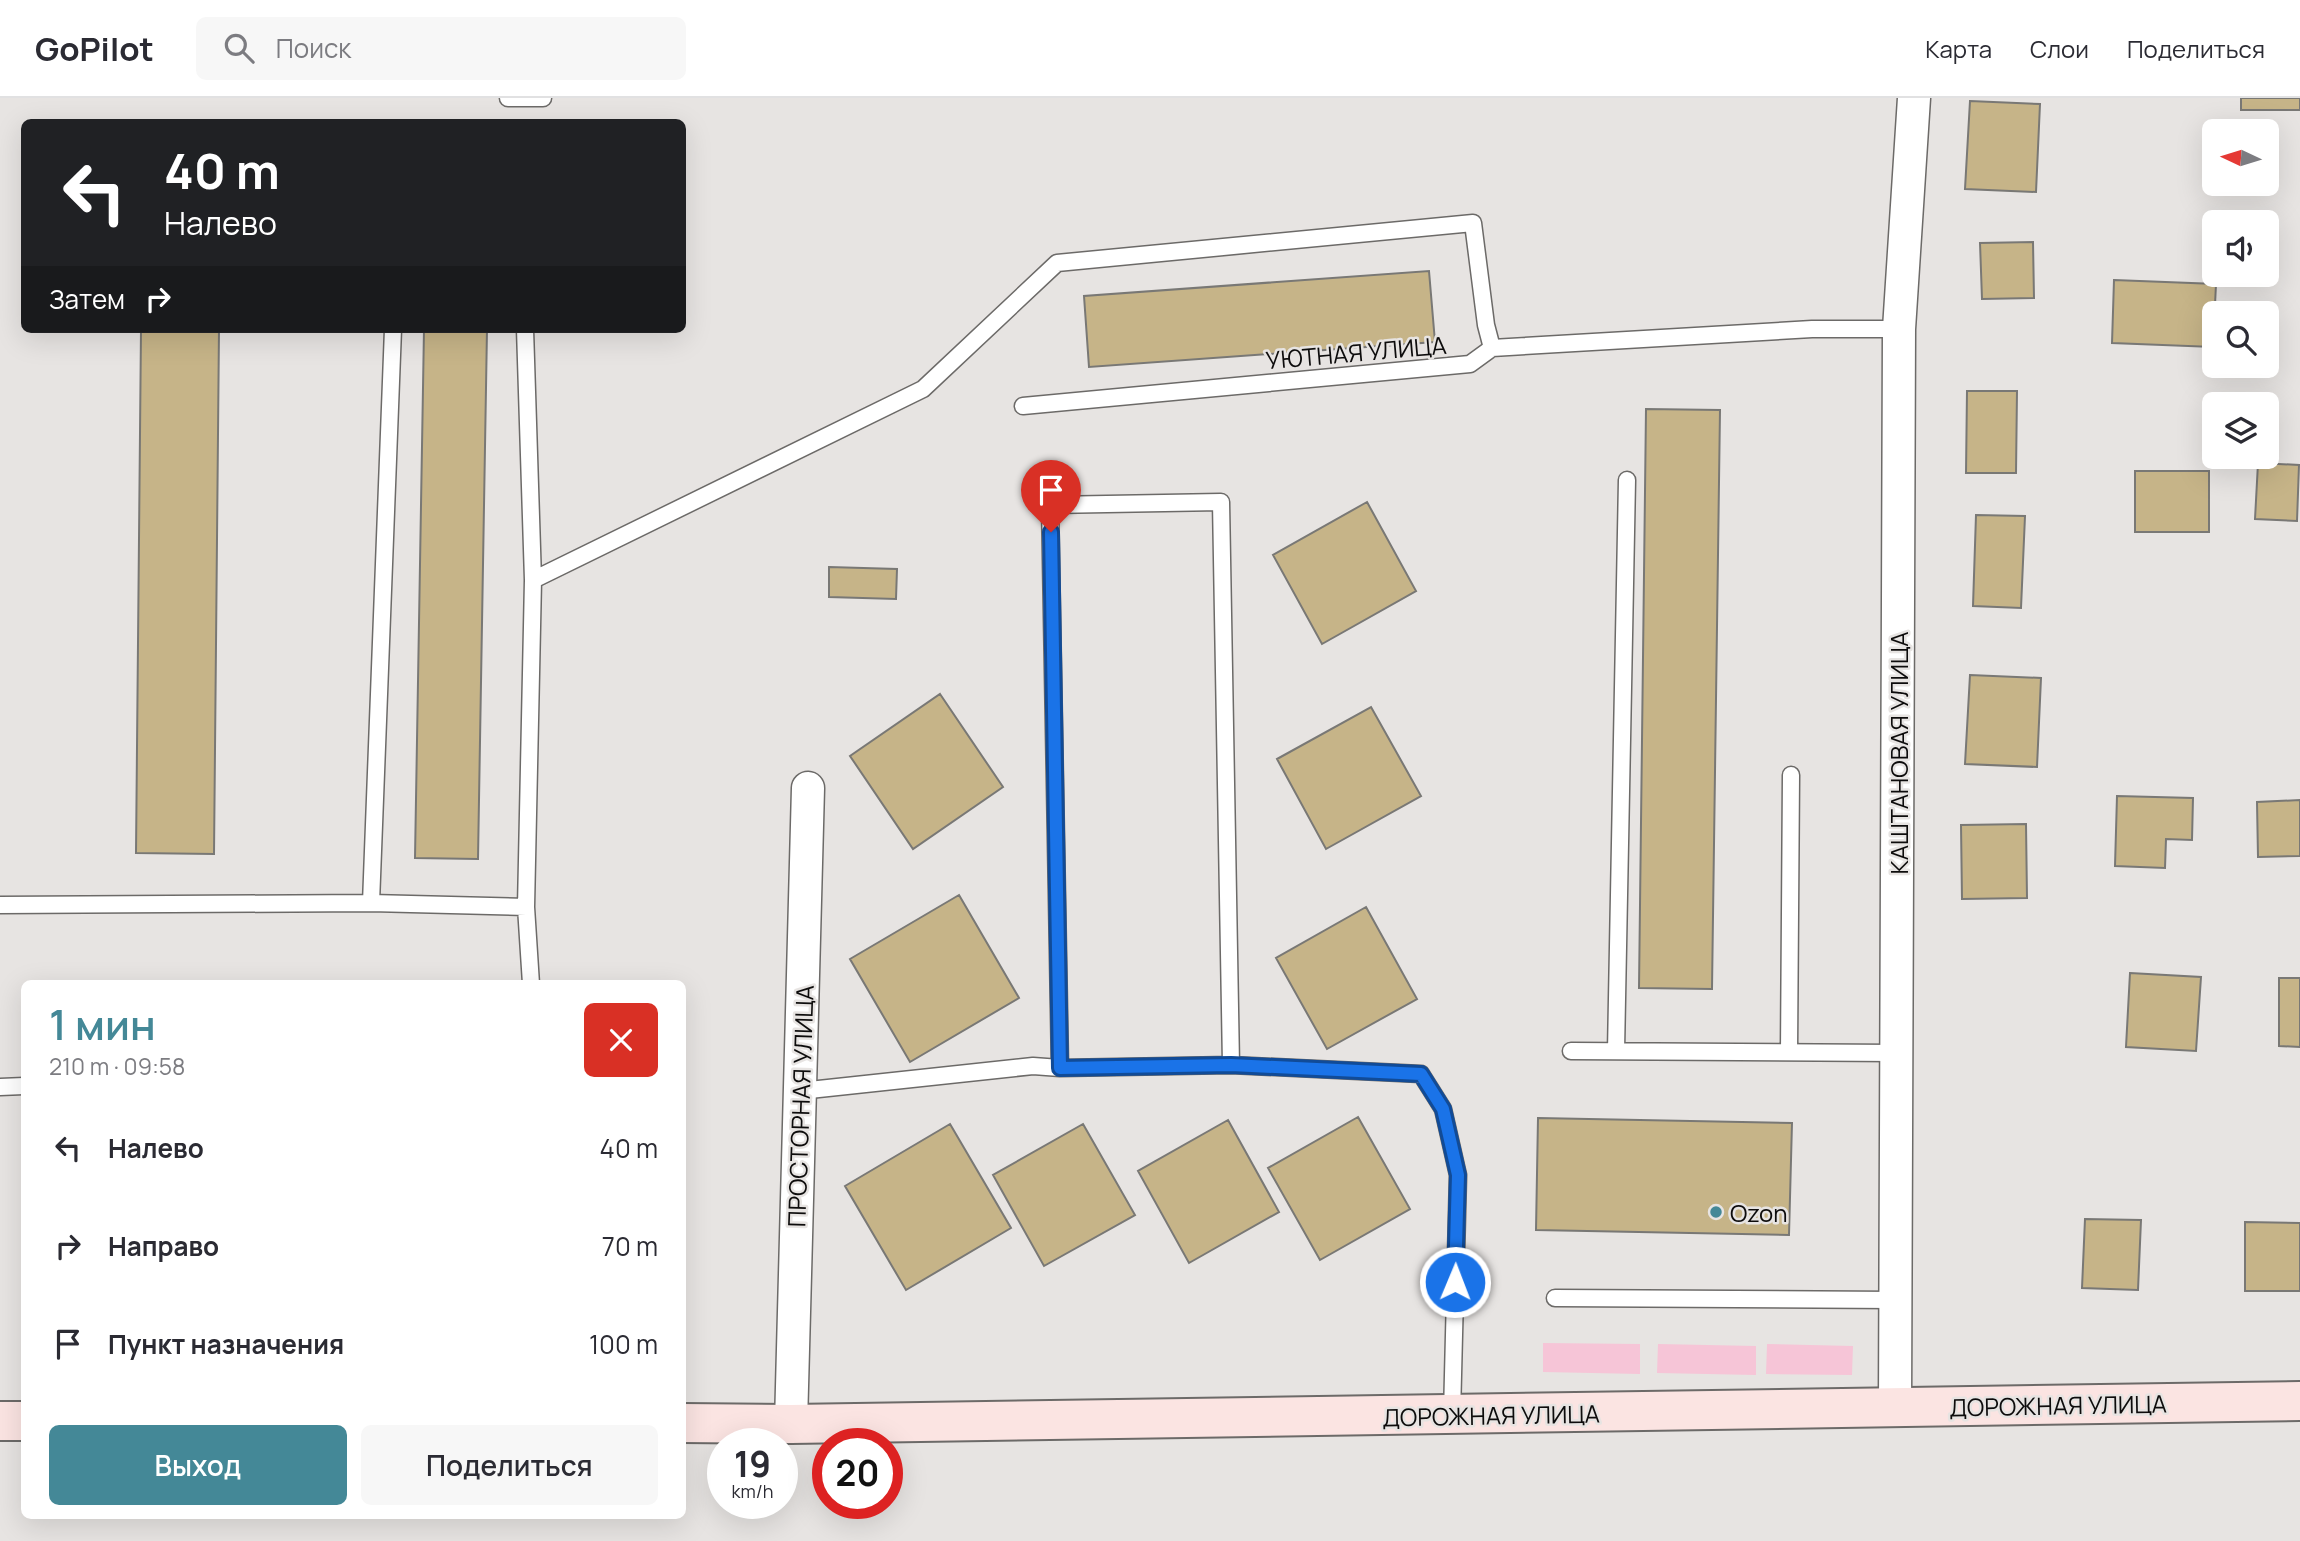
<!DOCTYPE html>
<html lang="ru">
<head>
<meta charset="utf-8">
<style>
  :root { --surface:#fff; --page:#f7f7f7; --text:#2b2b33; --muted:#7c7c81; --line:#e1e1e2; --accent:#448897 }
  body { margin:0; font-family:Manrope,sans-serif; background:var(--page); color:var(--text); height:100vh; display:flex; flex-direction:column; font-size:26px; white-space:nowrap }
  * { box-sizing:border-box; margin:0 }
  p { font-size:23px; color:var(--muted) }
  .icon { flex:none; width:38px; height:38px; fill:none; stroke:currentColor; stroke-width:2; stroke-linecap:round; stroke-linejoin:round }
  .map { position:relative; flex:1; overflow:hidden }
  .sheet { position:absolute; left:21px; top:882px; width:665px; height:539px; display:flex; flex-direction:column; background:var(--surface); border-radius:10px; box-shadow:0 7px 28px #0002 }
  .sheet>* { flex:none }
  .guide { position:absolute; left:21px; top:21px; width:665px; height:214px; border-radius:10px; box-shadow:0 7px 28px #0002; background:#202124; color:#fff; overflow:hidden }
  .needle { width:46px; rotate:274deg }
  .tools { position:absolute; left:2202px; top:21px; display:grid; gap:14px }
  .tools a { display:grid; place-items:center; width:77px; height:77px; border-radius:10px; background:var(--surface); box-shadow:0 7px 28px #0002; font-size:35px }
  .speed { position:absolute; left:707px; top:1330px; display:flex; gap:14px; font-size:35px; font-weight:700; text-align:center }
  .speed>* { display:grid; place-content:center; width:91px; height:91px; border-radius:50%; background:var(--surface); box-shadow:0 7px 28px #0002; line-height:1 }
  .speed small { font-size:18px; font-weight:400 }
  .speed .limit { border:10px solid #d22; background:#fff; color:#111 }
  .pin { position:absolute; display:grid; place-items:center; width:60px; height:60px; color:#fff; margin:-72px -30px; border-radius:50% 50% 50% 0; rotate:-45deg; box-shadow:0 0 7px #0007 }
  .pin .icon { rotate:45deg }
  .me { position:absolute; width:77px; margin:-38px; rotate:1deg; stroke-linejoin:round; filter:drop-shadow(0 0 5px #0008) }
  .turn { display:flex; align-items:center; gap:24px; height:147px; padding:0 28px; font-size:32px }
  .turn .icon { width:91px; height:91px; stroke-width:2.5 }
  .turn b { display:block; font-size:49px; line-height:60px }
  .then { display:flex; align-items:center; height:66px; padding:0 28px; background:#0003; gap:14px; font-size:26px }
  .round { display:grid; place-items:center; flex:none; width:74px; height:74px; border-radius:10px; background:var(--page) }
  .overview { display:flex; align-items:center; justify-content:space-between; height:119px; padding:0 28px }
  h1 { font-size:42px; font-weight:600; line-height:52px; color:var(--accent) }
  .button { display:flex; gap:14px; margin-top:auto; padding:14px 28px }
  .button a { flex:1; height:80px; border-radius:10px; background:var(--accent); color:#fff; font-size:28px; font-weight:600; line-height:80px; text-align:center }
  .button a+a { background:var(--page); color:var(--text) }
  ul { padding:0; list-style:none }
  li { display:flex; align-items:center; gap:21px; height:98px; padding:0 28px }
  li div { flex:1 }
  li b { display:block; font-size:26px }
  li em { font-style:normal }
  header { display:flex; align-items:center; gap:42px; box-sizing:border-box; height:98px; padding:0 35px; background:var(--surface); border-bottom:2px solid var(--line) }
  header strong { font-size:33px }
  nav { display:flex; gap:38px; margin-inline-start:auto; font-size:24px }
  .search { width:490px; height:63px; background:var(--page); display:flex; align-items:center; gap:18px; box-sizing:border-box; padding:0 24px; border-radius:10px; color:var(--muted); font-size:26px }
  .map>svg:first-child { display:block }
</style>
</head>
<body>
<header>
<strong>GoPilot</strong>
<div class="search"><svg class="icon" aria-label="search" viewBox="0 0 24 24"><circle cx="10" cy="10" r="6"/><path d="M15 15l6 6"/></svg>Поиск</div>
<nav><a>Карта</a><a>Слои</a><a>Поделиться</a></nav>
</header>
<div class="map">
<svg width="2300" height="1443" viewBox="0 0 2300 1443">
  <rect width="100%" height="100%" fill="#e7e4e2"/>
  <!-- green -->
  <path fill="#f6c5d7" d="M1543,1245L1640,1246V1276L1543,1274Z
    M1658,1246L1756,1248V1277L1657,1275Z
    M1767,1246L1853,1248L1852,1277L1766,1276Z"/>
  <!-- building -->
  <path fill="#c6b488" stroke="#797875" stroke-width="2" d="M2241,0H2300V12H2241Z
    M1970,3L2040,6L2036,94L1965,91Z
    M2033,144L2034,200L1982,201L1980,145Z
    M1429,173L1435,244L1089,269L1084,198Z
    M2114,182L2216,186L2213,249L2112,245Z
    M141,231H219L214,756L136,755Z
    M424,231H487L478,761L415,760Z
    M1967,293H2017L2016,375H1966Z
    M1646,311L1720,312L1712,891L1639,890Z
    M2258,365L2299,367L2297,423L2255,421Z
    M2135,373H2209V434H2135Z
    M1367,404L1416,493L1322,546L1273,457Z
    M1976,417L2025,418L2021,510L1973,508Z
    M829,469L897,471L896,501L829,499Z
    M1970,577L2041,580L2037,669L1965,666Z
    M940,596L1003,689L913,751L850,658Z
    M1371,609L1421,698L1326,751L1277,661Z
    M2117,698L2193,700L2192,742L2166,741L2165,770L2115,768Z
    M2300,702V758L2258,759L2257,704Z
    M2026,726L2027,800L1962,801L1961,727Z
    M959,797L1019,900L910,964L850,861Z
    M1366,809L1417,901L1327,951L1276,860Z
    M2130,875L2201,879L2196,953L2126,949Z
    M2279,880H2300V949L2279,948Z
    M1358,1019L1410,1111L1320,1162L1268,1070Z
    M1538,1020L1792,1025L1789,1137L1536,1132Z
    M1228,1022L1279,1114L1189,1165L1138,1073Z
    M950,1026L1011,1130L906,1192L845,1088Z
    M1083,1026L1135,1117L1044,1168L993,1077Z
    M2085,1121L2141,1122L2138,1192L2082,1190Z
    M2245,1124L2300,1125V1193H2245Z"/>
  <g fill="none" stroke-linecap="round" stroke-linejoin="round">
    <defs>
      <path id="lane" d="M508,0H543
        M393,231L371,805L526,809
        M525,231L533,482L526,809L531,886
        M1023,308L1470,266L1492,250L1812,231H1899
        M533,482L923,291L1057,165L1473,125L1486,227L1492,250
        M0,807L371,805
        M1571,953L1897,955
        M1616,953L1627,382
        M1789,954L1791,677
        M1231,967L1421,976L1443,1011L1458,1077L1452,1317
        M0,989L24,988
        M800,993L1033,968L1060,970L1231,967L1221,404L1050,407L1060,970
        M1555,1200L1896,1202"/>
      <path id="street" d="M1895,1310L1899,231L1914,0
        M791,1326L808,690"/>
      <path id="secondary" d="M0,1323H24
        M682,1325L791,1326L2300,1303"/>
    </defs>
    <!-- lane casing -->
    <use href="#lane" stroke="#6c6a68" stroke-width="19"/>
    <!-- street casing -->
    <use href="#street" stroke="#6c6a68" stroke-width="35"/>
    <!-- secondary casing -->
    <use href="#secondary" stroke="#6c6a68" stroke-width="42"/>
    <!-- lane -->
    <use href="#lane" stroke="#fff" stroke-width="16"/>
    <!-- street -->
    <use href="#street" stroke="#fff" stroke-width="32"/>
    <!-- secondary -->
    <use href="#secondary" stroke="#fbe4e2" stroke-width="38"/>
  </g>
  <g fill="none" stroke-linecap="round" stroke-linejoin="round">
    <defs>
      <path id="route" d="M1051,434L1060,970L1231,967L1421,976L1443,1011L1458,1077L1455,1184"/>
    </defs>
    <!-- route casing -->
    <use href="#route" stroke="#114b97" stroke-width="18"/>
    <!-- route -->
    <use href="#route" stroke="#1a73e8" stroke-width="12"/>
  </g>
  <!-- markers -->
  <circle fill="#448897" stroke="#e7e4e2" stroke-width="2.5" cx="1716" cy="1114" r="7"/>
  <g text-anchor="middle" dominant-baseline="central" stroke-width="5" stroke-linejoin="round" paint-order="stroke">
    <!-- street labels -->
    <g font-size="24" fill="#0d0c0c" stroke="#e7e4e2">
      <text transform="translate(1356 254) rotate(-5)">УЮТНАЯ УЛИЦА</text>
      <text transform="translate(1898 655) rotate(-90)">КАШТАНОВАЯ УЛИЦА</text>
      <text transform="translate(800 1008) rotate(-88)">ПРОСТОРНАЯ УЛИЦА</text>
      <text transform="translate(2058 1307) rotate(-1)">ДОРОЖНАЯ УЛИЦА</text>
      <text transform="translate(1491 1317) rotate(-1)">ДОРОЖНАЯ УЛИЦА</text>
    </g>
    <!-- poi labels -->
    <g font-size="24" fill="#0d0c0c" stroke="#e7e4e2" text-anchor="start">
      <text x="1730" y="1114">Ozon</text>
    </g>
  </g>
</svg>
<div class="tools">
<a><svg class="needle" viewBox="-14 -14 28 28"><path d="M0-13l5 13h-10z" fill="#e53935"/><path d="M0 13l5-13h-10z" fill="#7c7c81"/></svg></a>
<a><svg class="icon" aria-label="sound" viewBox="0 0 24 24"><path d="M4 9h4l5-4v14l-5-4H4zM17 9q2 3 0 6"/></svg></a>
<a><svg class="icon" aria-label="search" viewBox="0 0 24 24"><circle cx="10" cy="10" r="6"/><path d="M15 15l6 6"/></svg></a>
<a><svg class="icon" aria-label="layers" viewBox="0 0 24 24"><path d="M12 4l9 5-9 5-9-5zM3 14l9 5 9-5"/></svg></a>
</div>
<div class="speed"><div>19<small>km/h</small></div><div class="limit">20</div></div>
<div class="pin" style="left:1051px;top:434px;background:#d93025"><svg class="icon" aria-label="arrive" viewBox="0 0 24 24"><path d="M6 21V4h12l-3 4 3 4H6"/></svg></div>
<svg class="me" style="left:1455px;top:1184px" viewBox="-20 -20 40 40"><circle r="17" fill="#1a73e8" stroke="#fff" stroke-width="3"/><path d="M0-11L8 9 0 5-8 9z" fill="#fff"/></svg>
<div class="guide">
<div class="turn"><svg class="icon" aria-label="left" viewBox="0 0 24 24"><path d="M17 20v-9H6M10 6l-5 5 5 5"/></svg><div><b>40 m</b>Налево</div></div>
<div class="then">Затем<svg class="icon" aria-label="right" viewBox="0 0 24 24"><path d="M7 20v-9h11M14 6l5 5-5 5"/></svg></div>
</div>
<section class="sheet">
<div class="overview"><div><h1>1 мин</h1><p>210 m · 09:58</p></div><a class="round" style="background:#d93025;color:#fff"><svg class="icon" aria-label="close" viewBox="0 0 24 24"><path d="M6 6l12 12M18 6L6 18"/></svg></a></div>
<ul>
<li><svg class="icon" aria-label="left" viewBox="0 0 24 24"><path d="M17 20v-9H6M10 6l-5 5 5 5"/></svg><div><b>Налево</b></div><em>40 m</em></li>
<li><svg class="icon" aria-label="right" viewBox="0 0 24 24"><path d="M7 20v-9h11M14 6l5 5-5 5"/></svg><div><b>Направо</b></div><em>70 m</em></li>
<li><svg class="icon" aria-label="arrive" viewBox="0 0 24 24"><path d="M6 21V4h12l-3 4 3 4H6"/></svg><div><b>Пункт назначения</b></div><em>100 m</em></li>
</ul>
<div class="button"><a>Выход</a><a>Поделиться</a></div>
</section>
</div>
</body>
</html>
